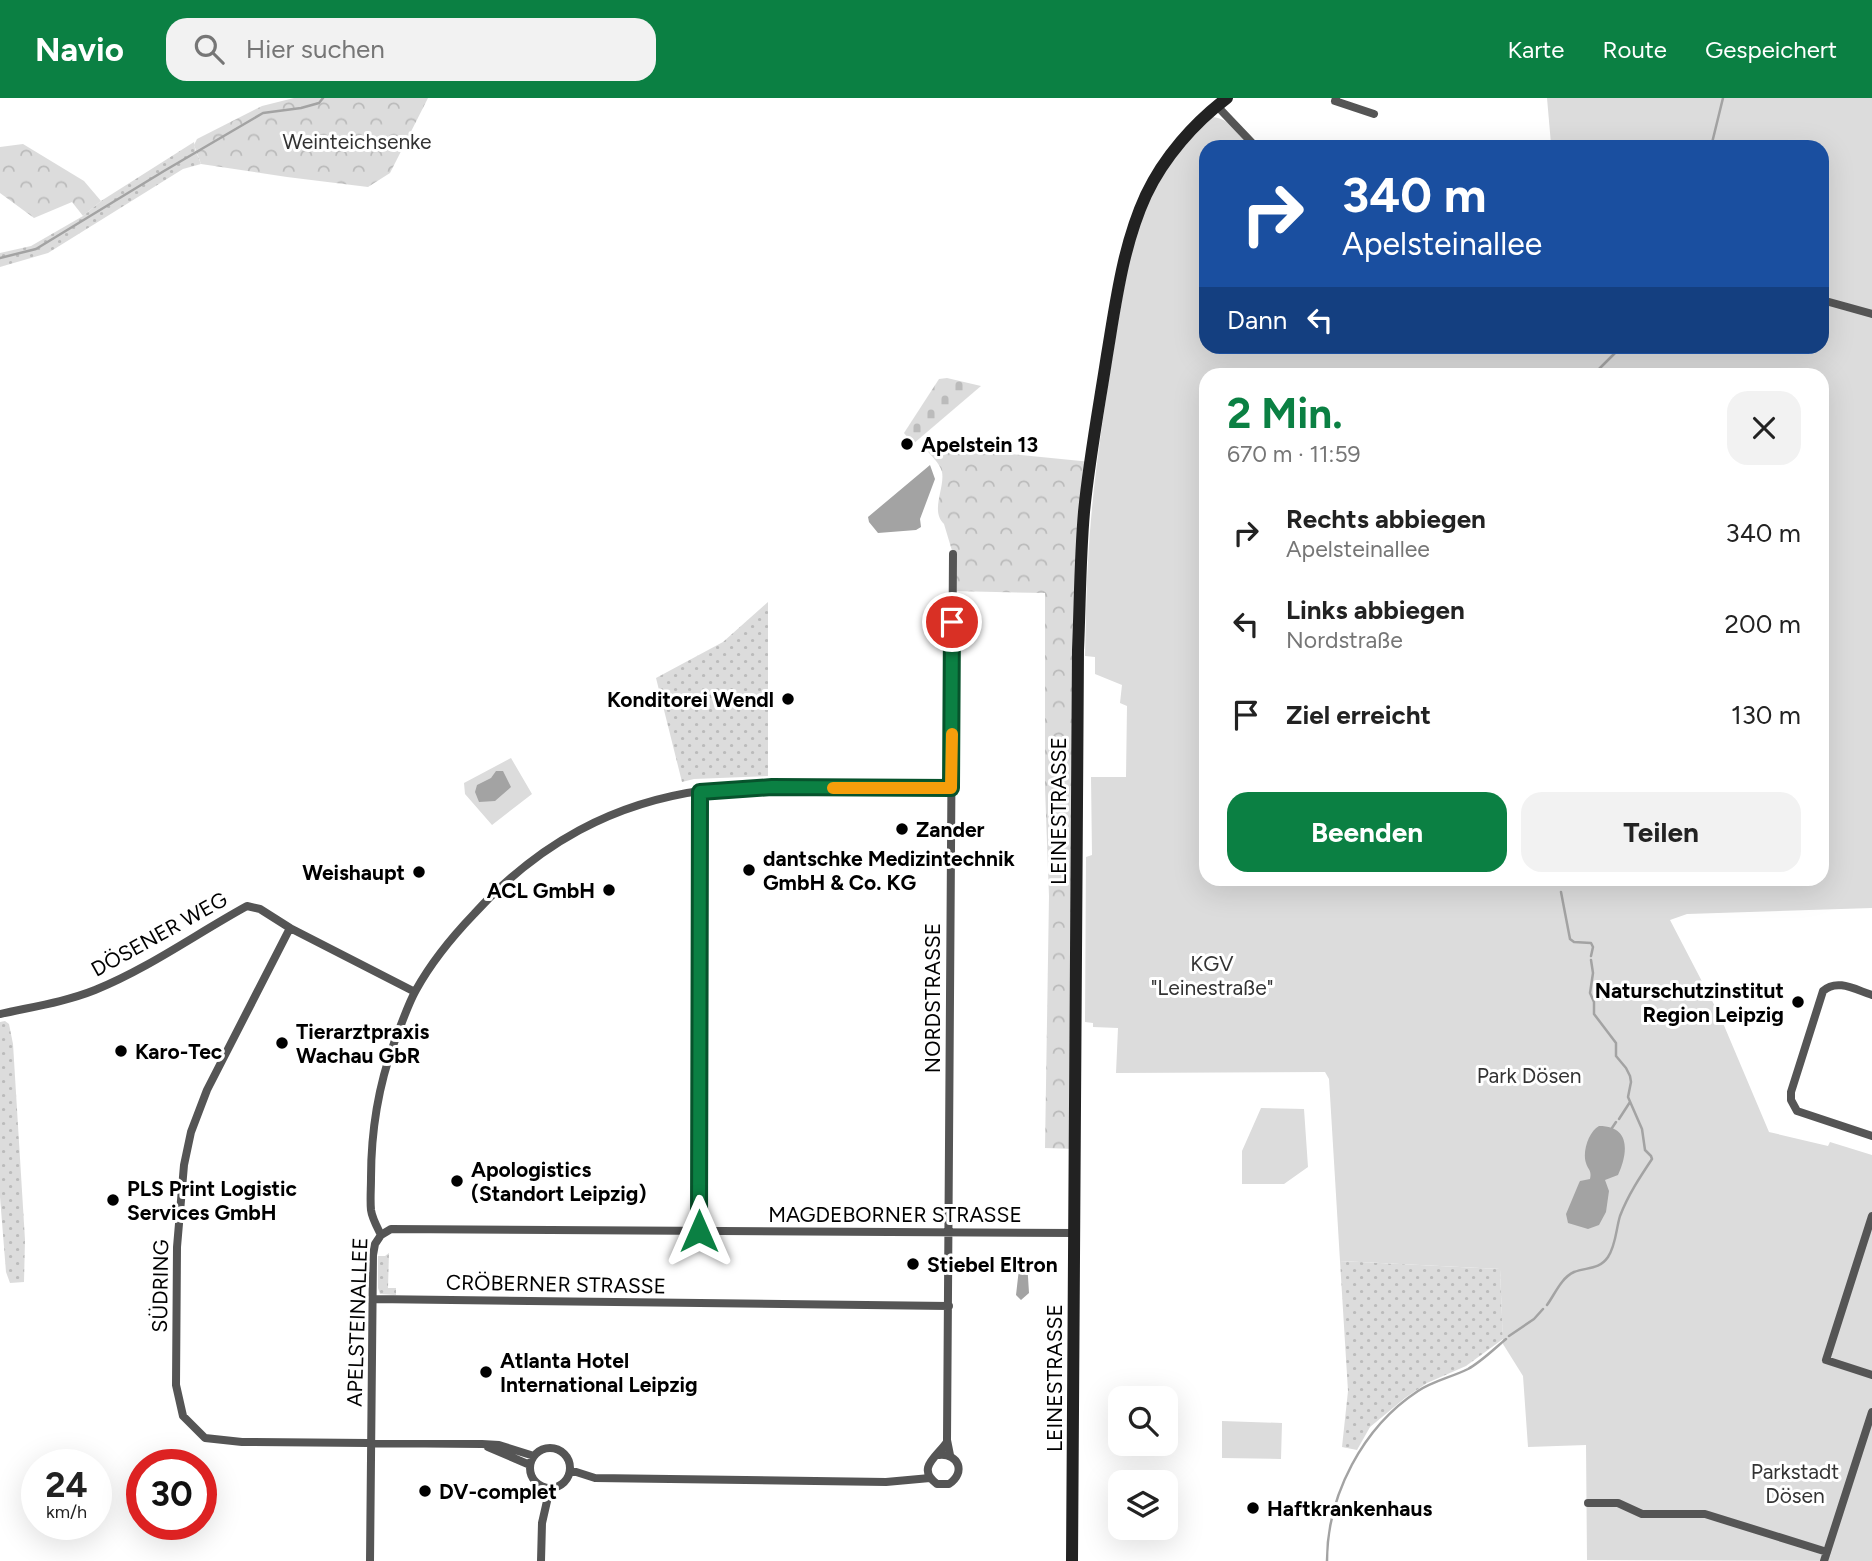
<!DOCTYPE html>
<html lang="de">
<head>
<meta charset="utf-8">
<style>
  :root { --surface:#fff; --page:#f2f2f2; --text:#222; --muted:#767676; --accent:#0b8043 }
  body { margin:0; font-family:Figtree,sans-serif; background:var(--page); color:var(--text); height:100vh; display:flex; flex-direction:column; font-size:26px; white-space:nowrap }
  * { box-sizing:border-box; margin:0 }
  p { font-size:23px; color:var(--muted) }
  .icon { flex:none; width:38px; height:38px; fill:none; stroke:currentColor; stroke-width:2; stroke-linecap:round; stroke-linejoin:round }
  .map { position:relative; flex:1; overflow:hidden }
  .details { position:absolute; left:1199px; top:270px; width:630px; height:518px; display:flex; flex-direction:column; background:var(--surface); border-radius:21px; box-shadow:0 7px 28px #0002 }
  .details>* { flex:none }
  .top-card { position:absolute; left:1199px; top:42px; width:630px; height:214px; border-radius:21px; box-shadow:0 7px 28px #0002; background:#1a4fa0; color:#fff; overflow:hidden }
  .buttons { position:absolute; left:1108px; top:1288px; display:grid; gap:14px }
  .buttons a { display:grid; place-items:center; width:70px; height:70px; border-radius:14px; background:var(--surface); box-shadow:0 7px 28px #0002; font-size:35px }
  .speed { position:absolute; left:21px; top:1351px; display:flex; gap:14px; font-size:35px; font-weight:700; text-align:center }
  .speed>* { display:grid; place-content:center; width:91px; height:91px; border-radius:50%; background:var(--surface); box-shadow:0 7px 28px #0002; line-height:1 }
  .speed small { font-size:18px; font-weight:400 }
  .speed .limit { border:10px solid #d22; background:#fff; color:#111 }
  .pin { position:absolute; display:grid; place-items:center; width:60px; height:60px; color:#fff; margin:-30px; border:4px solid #fff; border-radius:50%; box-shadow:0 2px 7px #0007 }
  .me { position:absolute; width:77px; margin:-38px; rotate:0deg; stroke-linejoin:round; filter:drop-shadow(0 0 5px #0008) }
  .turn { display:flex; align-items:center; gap:24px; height:147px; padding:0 28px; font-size:32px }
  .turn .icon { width:91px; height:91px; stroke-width:2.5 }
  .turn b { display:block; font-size:49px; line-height:60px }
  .then { display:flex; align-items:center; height:66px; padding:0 28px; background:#0003; gap:14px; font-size:26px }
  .round { display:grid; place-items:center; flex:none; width:74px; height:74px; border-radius:21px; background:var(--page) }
  .headline { display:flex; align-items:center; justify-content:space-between; height:119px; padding:0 28px }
  h1 { font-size:42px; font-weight:700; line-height:52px; color:var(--accent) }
  .primary-button { display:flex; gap:14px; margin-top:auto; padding:14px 28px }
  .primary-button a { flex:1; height:80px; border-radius:21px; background:var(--accent); color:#fff; font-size:28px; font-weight:700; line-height:80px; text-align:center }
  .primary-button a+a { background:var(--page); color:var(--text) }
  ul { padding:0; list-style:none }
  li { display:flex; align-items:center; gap:21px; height:91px; padding:0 28px }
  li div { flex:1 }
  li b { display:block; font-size:26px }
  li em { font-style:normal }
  header { display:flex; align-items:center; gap:42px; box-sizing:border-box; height:98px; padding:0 35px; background:var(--accent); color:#fff }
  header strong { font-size:33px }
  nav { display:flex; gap:38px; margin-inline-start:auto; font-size:24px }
  .search { width:490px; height:63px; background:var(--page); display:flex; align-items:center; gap:18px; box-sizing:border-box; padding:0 24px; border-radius:21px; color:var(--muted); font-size:26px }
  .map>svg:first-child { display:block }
</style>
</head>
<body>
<header>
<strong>Navio</strong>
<div class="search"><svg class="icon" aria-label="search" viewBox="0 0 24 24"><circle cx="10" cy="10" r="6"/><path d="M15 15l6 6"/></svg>Hier suchen</div>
<nav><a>Karte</a><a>Route</a><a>Gespeichert</a></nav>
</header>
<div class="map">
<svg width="1872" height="1463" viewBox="0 0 1872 1463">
  <defs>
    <pattern id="grass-dots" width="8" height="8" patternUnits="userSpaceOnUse" patternTransform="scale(1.75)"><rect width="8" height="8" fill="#dcdcdc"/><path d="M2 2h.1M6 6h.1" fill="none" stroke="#bbb" stroke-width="1.8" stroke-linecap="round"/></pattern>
    <pattern id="forest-crowns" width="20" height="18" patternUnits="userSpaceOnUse" patternTransform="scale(1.75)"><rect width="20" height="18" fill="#dcdcdc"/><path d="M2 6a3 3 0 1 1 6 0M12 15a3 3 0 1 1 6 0" fill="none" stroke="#bbb"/></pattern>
    <pattern id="cemetery-stones" width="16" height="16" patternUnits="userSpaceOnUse" patternTransform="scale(1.75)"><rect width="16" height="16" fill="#dcdcdc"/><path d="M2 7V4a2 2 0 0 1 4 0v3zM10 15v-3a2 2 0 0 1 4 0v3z" fill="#bbb"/></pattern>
  </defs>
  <rect width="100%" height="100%" fill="#fff"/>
  <!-- grass -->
  <path fill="url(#grass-dots)" d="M194,44L195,51L201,66L183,71L48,155L0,169V155L31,148L83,118L101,103Z
    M768,504V678L694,681L682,684L656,580L723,544Z
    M5,923L9,926L13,946L25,1142L24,1184L10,1185L6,1174L0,1099V924Z
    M389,1155L388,1190H396V1197L380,1196L378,1190V1158H385Z
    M1340,1163L1500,1171L1503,1241L1466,1268L1427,1285L1405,1300L1370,1329L1357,1352L1342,1349L1348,1293Z"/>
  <!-- forest -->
  <path fill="url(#forest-crowns)" d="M294,0H428L390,75L368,89L287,79L201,66L194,47L197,41L262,8Z
    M23,46L84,83L101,103L83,118L72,104L34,120L0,95V49Z
    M940,349L1091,364L1084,413L1075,1051L1045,1050L1049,798L1045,690V495L952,493L953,456L944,426C930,413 945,390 942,374C940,365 930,357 925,350Z"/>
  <!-- cemetery -->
  <path fill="url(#cemetery-stones)" d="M947,280L981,288L913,346L904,335L939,281Z"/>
  <!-- green -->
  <path fill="#dcdcdc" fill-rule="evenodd" d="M1547,0H1872V810L1687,816L1670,822L1720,918L1769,1034L1828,1048L1830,1044L1872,1057V1463L1587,1462L1586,1347L1528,1349L1523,1278L1503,1246L1500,1171L1340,1163L1329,981L1325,974L1116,975L1118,930L1093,929V925L1085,924L1086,759L1092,757L1091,679H1126L1127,608L1120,605L1122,587L1095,576V559L1085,558C1086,527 1086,495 1088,463C1092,387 1104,312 1116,237C1124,194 1129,147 1147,108C1163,72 1184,46 1213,19C1229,20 1241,38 1252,49H1206V248H1822V49H1545L1551,46ZM1206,276H1822V780H1206Z
    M511,660L532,696L492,727L465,696L464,685Z
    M1261,1010L1304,1011L1308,1069L1284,1086H1242V1053Z
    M1222,1323L1282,1325L1281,1361L1222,1360Z"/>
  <!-- water -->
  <path fill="#a3a3a3" d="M930,367L935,381L920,421L921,429L916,432L878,435L869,424L868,419Z
    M496,673H503L511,689L495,703L479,704L475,694L477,687L491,680Z
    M1599,1028C1631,1028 1628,1055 1618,1077L1605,1082L1609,1093L1606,1114L1599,1127L1588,1131L1568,1125L1566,1116L1579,1085L1580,1083L1590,1081C1592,1072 1588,1072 1586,1065C1582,1054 1589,1033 1599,1028Z
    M1020,1162L1027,1163L1029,1195L1021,1202L1016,1197Z"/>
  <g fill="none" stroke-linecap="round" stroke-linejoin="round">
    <!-- stream -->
    <path stroke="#a3a3a3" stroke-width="2.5" d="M1711,49L1723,0
      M0,160L36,151L164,73L263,15L301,10L319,5L323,0
      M1594,276L1622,248
      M1561,794L1570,841L1574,844L1591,845L1593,849L1591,858
      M1619,1021L1630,1004
      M1612,1030L1616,1024
      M1547,1207C1555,1196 1561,1180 1574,1174C1587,1169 1599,1172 1608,1159C1616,1147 1616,1131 1620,1118C1628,1097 1640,1079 1652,1061L1651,1058L1645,1052L1642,1031L1628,999L1631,984L1630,978L1626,970L1616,958V945L1594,916V904L1590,895L1593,875L1591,862
      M1509,1238L1534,1221L1543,1211
      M1327,1463C1327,1397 1363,1329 1418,1293C1433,1283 1452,1279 1468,1271C1481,1264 1494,1251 1506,1241"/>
    <!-- street -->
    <path stroke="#555" stroke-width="8" d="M1336,0L1335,3L1374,16
      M1217,8L1256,49
      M1822,202L1872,216
      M415,894L290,830L207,992L191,1034L184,1067L177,1149L176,1287L183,1318L205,1340L242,1344L482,1346L499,1347L534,1358
      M1872,897C1856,892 1837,880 1823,893L1791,994V1002L1797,1013L1872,1038
      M0,916C31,909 65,904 95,892C149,870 196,836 247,808L260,811L290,830
      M1872,1118L1826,1262L1872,1277
      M699,1133L700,693
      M381,1137C377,1129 372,1120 371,1112C370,1102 371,1091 371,1080C371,1034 378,989 394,945C401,928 407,908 416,892C432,863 452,839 474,816C538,746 613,704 707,692C741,688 775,689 808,689C856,690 903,690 951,690
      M381,1137L391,1131L1075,1135
      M373,1201L949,1208
      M488,1349L530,1367
      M530 1370a20 20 0 1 1 40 0a20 20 0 1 1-40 0Z
      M939,1357C959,1355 966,1375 949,1386H937C915,1370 938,1358 947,1344
      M950,1357L947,1342L953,456
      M570,1372L595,1380L886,1384L930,1380
      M1588,1405H1618L1642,1416H1705L1827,1454
      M370,1463L373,1157L375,1146L381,1137
      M541,1463L542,1425L550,1390
      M1824,1463L1872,1314"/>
    <!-- secondary -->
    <path stroke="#222" stroke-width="12" d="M1072,1463L1078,552C1080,506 1080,460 1084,414C1089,362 1099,309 1107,257C1116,203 1123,147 1146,97C1164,59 1194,25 1227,0"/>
  </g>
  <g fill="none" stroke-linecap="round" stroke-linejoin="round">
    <defs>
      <path id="route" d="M699,1133L700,694L772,689L951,690L952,524"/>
    </defs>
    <!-- route casing -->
    <use href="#route" stroke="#07532c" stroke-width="18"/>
    <!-- route -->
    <use href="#route" stroke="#0b8043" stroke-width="12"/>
    <!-- slow -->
    <path stroke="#f59e0b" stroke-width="12" d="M833,690H951L952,636"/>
  </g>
  <!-- markers -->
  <g fill="#000" stroke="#fff" stroke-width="2.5">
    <circle cx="907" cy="346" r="7"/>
    <circle cx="788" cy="601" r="7"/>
    <circle cx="902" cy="731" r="7"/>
    <circle cx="749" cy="772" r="7"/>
    <circle cx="419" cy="774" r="7"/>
    <circle cx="609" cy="792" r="7"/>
    <circle cx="1798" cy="904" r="7"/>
    <circle cx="282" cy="945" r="7"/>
    <circle cx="121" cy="953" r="7"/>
    <circle cx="457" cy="1083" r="7"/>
    <circle cx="113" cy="1102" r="7"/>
    <circle cx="913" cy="1166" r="7"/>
    <circle cx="486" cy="1274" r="7"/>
    <circle cx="425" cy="1393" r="7"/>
    <circle cx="1253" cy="1410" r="7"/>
  </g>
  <g text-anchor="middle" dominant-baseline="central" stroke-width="6" stroke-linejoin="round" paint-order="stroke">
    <!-- park labels -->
    <g font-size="21" fill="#333" stroke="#fff">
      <text x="357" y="43">Weinteichsenke</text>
      <text x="1212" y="865">KGV<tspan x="1212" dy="24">"Leinestraße"</tspan></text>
      <text x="1529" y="977">Park Dösen</text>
      <text x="1795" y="1373">Parkstadt<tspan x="1795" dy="24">Dösen</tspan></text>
    </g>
    <!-- poi labels -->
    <g font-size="21" font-weight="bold" fill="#000" stroke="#fff" text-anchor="start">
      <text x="921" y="346">Apelstein 13</text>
      <text x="774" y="601" text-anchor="end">Konditorei Wendl</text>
      <text x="916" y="731">Zander</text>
      <text x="763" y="760">dantschke Medizintechnik<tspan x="763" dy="24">GmbH &amp; Co. KG</tspan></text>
      <text x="405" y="774" text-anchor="end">Weishaupt</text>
      <text x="595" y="792" text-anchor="end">ACL GmbH</text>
      <text x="1784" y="892" text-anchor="end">Naturschutzinstitut<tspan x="1784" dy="24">Region Leipzig</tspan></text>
      <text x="296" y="933">Tierarztpraxis<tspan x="296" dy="24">Wachau GbR</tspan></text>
      <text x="135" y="953">Karo-Tec</text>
      <text x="471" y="1071">Apologistics<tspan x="471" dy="24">(Standort Leipzig)</tspan></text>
      <text x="127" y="1090">PLS Print Logistic<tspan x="127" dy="24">Services GmbH</tspan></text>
      <text x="927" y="1166">Stiebel Eltron</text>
      <text x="500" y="1262">Atlanta Hotel<tspan x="500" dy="24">International Leipzig</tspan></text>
      <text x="439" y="1393">DV-complet</text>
      <text x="1267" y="1410">Haftkrankenhaus</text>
    </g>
    <!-- street labels -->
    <g font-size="21" fill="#000" stroke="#fff">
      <text transform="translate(1058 713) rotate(-90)">LEINESTRASSE</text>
      <text transform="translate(159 836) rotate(-29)">DÖSENER WEG</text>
      <text transform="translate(932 900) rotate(-90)">NORDSTRASSE</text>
      <text x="895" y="1116">MAGDEBORNER STRASSE</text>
      <text transform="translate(556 1186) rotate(1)">CRÖBERNER STRASSE</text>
      <text transform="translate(160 1188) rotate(-89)">SÜDRING</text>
      <text transform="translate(357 1224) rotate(-88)">APELSTEINALLEE</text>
      <text transform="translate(1054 1280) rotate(-90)">LEINESTRASSE</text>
    </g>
  </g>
</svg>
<div class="buttons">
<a><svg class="icon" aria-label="search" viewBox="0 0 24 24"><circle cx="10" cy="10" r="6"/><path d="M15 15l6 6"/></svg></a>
<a><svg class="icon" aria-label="layers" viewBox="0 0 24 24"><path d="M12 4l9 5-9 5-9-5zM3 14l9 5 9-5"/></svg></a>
</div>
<div class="speed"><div>24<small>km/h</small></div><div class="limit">30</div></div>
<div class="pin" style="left:952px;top:524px;background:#d93025"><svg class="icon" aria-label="arrive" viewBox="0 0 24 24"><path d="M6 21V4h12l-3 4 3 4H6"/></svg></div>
<svg class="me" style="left:699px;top:1133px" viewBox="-20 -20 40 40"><path d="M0-17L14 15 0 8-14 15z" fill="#0b8043" stroke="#fff" stroke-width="4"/></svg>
<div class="top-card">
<div class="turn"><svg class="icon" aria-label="right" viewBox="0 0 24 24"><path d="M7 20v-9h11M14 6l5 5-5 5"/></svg><div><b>340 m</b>Apelsteinallee</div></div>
<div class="then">Dann<svg class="icon" aria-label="left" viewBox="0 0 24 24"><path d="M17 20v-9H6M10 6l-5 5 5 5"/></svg></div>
</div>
<section class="details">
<div class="headline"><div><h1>2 Min.</h1><p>670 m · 11:59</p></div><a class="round"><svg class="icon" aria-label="close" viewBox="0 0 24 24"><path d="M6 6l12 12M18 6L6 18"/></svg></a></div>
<ul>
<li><svg class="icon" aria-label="right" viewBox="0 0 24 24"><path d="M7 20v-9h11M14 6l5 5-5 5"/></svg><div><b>Rechts abbiegen</b><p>Apelsteinallee</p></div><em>340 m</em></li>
<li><svg class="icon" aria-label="left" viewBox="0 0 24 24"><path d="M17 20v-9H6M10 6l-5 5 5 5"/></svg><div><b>Links abbiegen</b><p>Nordstraße</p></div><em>200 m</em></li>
<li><svg class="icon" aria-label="arrive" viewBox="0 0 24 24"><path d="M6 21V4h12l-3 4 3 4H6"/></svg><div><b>Ziel erreicht</b></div><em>130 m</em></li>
</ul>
<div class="primary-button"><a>Beenden</a><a>Teilen</a></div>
</section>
</div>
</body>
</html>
